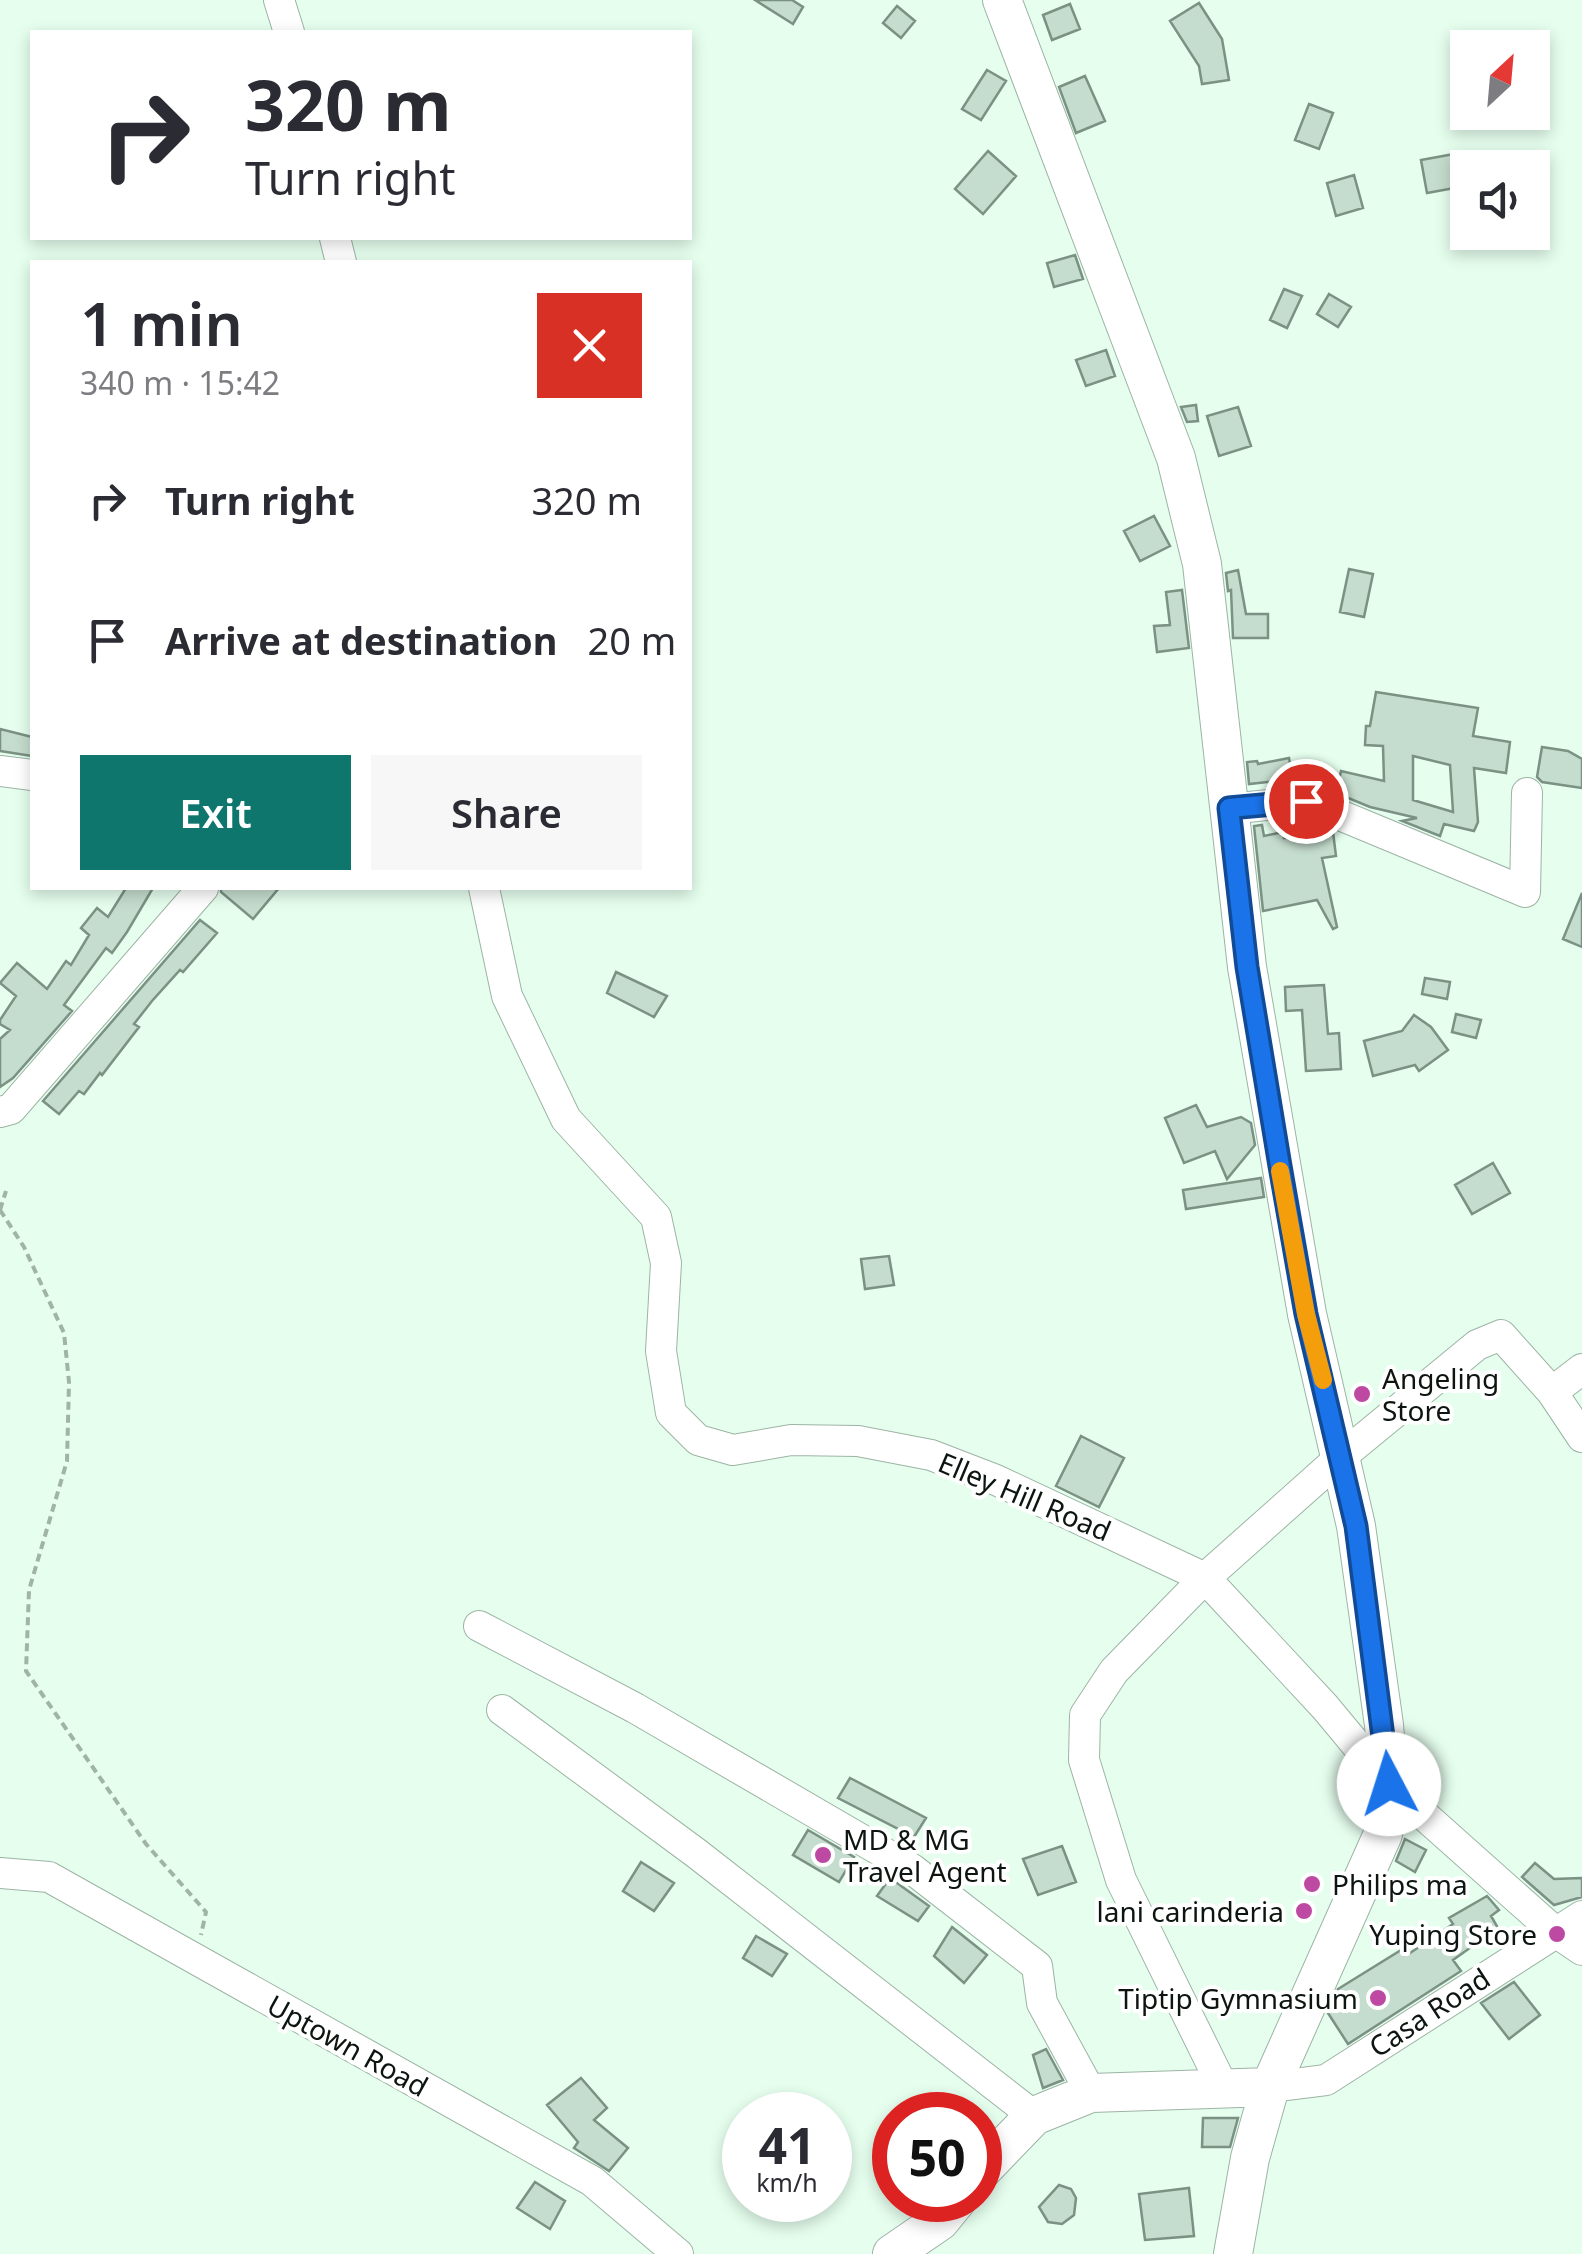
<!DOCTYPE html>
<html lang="en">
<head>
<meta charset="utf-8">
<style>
  :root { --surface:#fff; --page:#f7f7f7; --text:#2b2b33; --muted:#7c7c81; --accent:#0f766e }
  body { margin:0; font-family:"Noto Sans",sans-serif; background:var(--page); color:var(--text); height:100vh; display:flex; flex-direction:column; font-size:38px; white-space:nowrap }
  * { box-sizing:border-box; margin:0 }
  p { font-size:32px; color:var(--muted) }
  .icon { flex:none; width:55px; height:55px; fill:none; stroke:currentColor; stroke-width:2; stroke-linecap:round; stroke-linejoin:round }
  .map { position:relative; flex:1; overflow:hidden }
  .panel { position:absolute; left:30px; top:260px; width:662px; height:630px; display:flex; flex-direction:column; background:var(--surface); border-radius:0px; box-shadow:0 5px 15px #0003 }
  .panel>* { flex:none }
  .guide { position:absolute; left:30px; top:30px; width:662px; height:210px; border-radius:0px; box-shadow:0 5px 15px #0003; background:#fff; color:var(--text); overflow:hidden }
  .needle { width:65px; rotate:26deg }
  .tools { position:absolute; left:1450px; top:30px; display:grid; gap:20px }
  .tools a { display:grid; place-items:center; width:100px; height:100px; border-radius:0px; background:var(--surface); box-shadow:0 5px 15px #0003; font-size:50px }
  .speed { position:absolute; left:722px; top:2092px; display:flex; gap:20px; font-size:50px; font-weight:700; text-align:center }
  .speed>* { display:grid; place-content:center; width:130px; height:130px; border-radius:50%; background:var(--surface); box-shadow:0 5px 15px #0003; line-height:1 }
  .speed small { font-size:25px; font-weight:400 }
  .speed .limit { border:15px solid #d22; background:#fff; color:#111 }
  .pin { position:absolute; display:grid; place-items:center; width:85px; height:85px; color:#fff; margin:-42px; border:5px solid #fff; border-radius:50%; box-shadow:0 2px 10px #0007 }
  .me { position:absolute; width:110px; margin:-55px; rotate:355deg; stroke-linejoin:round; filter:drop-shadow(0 0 8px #0008) }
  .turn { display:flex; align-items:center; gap:35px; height:210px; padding:0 50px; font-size:45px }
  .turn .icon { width:130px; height:130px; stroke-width:2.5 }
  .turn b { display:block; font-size:70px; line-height:85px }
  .round { display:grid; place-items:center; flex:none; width:105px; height:105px; border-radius:0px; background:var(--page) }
  .summary { display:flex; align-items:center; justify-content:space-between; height:170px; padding:0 50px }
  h1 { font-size:60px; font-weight:600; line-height:75px }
  .cta { display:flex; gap:20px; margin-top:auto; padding:20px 50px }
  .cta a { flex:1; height:115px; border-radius:0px; background:var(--accent); color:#fff; font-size:40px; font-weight:600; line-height:115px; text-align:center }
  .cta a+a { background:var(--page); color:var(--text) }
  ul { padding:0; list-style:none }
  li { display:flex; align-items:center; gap:30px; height:140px; padding:0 50px }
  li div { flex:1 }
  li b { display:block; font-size:38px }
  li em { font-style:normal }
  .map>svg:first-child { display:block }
</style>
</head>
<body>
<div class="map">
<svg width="1582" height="2254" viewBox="0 0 1582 2254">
  <rect width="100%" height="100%" fill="#e5feee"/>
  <!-- building -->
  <path fill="#c5ddce" stroke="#7a9183" stroke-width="2.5" fill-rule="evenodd" d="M755,0H792L803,7L793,24Z
    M1199,3L1222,39L1229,80L1202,84L1199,66L1170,21Z
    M1070,4L1080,29L1052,40L1043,15Z
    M897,6L915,21L901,38L883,23Z
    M987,70L1006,81L981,120L962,109Z
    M1085,76L1105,121L1076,133L1059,87Z
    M1309,104L1333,113L1319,149L1295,140Z
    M988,151L1016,176L983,214L955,189Z
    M1454,154L1460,187L1427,193L1421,160Z
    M1354,175L1363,208L1336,216L1327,183Z
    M1075,255L1083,279L1054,287L1047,263Z
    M1284,289L1302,296L1287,328L1270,320Z
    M1329,294L1351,307L1338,327L1317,314Z
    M1106,350L1115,376L1086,386L1076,360Z
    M1196,405L1198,421L1187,422L1181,407Z
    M1238,407L1251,446L1219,456L1207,416Z
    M1154,516L1170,546L1140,561L1124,531Z
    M1349,569L1373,574L1364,617L1340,612Z
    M1238,570L1246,614H1268V638H1233L1231,590L1228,591L1226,573Z
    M1182,590L1189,648L1157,652L1154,626L1170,625L1166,592Z
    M1376,692L1478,708L1473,736L1510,742L1506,773L1474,768L1478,822L1474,831L1444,824L1440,836L1402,821L1417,818L1370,807L1336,793L1341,771L1384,781L1383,746L1365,745L1366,726H1370ZM1413,756L1450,765L1453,812L1413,800Z
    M0,729L32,737V756L0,751Z
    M1542,747L1568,751L1582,759V788L1542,782L1537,777Z
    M1289,758L1293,779L1249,784L1247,762L1257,761L1258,764Z
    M1262,825L1264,836L1283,832L1284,838L1333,832L1336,856L1322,858L1337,927L1333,929L1317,900L1263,911L1254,826Z
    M126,888H153L127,932L112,953L106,948L64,1005L72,1011L13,1078L0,1087V1039L10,1030L0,1024V1020L16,996L0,983L17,963L47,989L66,961L71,965L89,935L81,928L97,908L108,917Z
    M221,888H279L253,919L221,892Z
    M1582,893V947L1563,939Z
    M200,920L217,933L183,972L180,970L152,1001L134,1024L139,1027L102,1075L100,1073L84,1094L79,1091L59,1114L43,1101Z
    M616,972L667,996L654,1017L607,993Z
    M1425,978L1450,982L1447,999L1422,994Z
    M1324,985L1328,1034L1339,1033L1341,1069L1306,1071L1302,1010L1286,1011L1285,987Z
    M1456,1014L1481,1020L1476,1038L1452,1032Z
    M1414,1015L1431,1027L1448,1050L1419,1071L1415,1065L1373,1076L1364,1041L1402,1031Z
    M1196,1105L1207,1127L1241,1117L1251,1123L1255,1145L1227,1179L1215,1151L1184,1163L1165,1118Z
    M1493,1163L1510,1193L1472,1214L1455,1185Z
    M1261,1178L1264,1197L1186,1209L1183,1190Z
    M889,1256L894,1285L865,1289L861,1259Z
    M1081,1436L1124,1458L1099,1507L1056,1486Z
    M850,1778L926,1818L914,1837L838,1798Z
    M808,1830L854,1857L839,1882L793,1855Z
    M1405,1839L1426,1850L1415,1872L1396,1861Z
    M1062,1846L1076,1882L1038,1895L1023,1859Z
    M641,1862L674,1883L654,1911L623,1891Z
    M1535,1863L1554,1879L1582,1878V1897L1554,1905L1522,1877Z
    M890,1878L929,1906L918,1921L877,1896Z
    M1487,1896L1499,1910L1491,1916L1498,1928L1453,1960L1461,1971L1348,2044L1328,2013L1338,1989L1406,1947L1410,1953L1453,1924L1449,1918Z
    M952,1927L987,1955L964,1983L934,1956Z
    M756,1936L787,1954L772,1976L743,1958Z
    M1514,1982L1540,2015L1509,2039L1481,2003Z
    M1046,2049L1063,2080L1043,2088L1033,2055Z
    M581,2078L607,2108L594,2120L628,2148L609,2171L574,2148L578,2142L547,2105Z
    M1203,2118H1238L1230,2147H1202Z
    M535,2182L565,2201L550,2229L517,2208Z
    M1059,2185L1071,2189L1076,2198L1074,2215L1062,2224L1048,2222L1039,2207Z
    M1189,2188L1194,2236L1145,2240L1139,2194Z"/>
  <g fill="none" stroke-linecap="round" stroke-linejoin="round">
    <defs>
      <path id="minor" d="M279,0L289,32
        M335,238L341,262
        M0,771L32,775
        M1229,809L1306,801L1525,892L1527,793
        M484,888L507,996L566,1119L656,1217L666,1263L661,1351L671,1413L698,1440L733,1450L791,1440L858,1441L931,1455L996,1480L1205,1578L1325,1707L1389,1784L1554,1931L1582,1950
        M0,1112L11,1109L203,888
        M1552,1392L1582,1369
        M479,1626L635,1708L912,1869L1037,1966L1042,2003L1091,2093
        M502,1710L696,1853L1034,2116
        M0,1873L49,1877L592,2181L678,2254
        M1223,2087L1121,1880L1084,1760L1085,1715L1114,1671L1205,1578L1342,1456L1477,1345L1501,1335L1552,1392L1582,1437
        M1270,2087L1326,2080L1582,1916"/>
      <path id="major" d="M1002,0L1176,458L1202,564L1247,967L1307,1314L1356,1526L1384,1725L1389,1784L1383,1834L1270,2087L1250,2158L1233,2254
        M980,2172L1034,2116L1091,2093L1270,2087
        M892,2254L940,2221L957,2200"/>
    </defs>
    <!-- minor casing -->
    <use href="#minor" stroke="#9db4a5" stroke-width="32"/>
    <!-- major casing -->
    <use href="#major" stroke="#9db4a5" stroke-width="40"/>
    <!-- path -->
    <path stroke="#9fb3a6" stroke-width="4" stroke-dasharray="8 5" stroke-linecap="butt" d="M0,1210L24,1247L64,1333L69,1382L67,1461L29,1590L26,1671L146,1844L206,1912L201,1935
      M0,1210L6,1191"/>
    <!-- minor -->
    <use href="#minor" stroke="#fff" stroke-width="30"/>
    <!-- major -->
    <use href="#major" stroke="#fff" stroke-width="38"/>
  </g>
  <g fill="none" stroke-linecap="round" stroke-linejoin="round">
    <defs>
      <path id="route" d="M1306,801L1229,808L1247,967L1280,1166L1306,1314L1356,1526L1389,1784"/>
    </defs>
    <!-- route casing -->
    <use href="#route" stroke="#114b97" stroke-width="25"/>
    <!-- route -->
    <use href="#route" stroke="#1a73e8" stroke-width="18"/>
    <!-- slow -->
    <path stroke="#f59e0b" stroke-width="18" d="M1280,1171L1306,1314L1323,1380"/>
  </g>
  <!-- markers -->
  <g fill="#bd49a2" stroke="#fff" stroke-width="4">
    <circle cx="1362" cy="1394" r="10"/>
    <circle cx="823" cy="1855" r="10"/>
    <circle cx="1312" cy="1884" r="10"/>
    <circle cx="1304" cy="1911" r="10"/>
    <circle cx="1557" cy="1934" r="10"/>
    <circle cx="1378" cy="1998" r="10"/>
  </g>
  <g text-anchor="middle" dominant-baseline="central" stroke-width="8" stroke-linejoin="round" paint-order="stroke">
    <!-- poi labels -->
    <g font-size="28" fill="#0d1510" stroke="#fff" text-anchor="start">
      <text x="1382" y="1378">Angeling<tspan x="1382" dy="32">Store</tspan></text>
      <text x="843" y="1839">MD &amp; MG<tspan x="843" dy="32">Travel Agent</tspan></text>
      <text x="1332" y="1884">Philips ma</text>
      <text x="1284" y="1911" text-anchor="end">lani carinderia</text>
      <text x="1537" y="1934" text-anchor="end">Yuping Store</text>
      <text x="1358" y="1998" text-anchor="end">Tiptip Gymnasium</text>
    </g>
    <!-- street labels -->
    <g font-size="28" fill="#0d1510" stroke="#fff">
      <text transform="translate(1025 1496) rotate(23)">Elley Hill Road</text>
      <text transform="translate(1429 2012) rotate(-33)">Casa Road</text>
      <text transform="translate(348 2045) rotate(29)">Uptown Road</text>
    </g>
  </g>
</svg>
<div class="tools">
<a><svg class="needle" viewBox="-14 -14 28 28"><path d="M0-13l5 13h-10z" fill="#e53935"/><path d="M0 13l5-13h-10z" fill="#7c7c81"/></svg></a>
<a><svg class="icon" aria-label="sound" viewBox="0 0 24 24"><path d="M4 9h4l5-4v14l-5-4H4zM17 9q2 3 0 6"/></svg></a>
</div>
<div class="speed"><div>41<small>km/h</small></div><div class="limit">50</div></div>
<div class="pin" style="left:1306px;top:801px;background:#d93025"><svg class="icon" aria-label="arrive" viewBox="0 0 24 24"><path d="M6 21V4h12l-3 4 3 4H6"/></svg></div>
<svg class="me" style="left:1389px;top:1784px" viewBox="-20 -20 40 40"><circle r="19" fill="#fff"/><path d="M0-13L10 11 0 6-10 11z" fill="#1a73e8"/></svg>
<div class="guide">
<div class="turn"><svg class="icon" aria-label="right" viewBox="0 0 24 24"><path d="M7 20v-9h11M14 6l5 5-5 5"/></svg><div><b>320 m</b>Turn right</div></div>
</div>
<section class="panel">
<div class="summary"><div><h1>1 min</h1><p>340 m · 15:42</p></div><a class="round" style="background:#d93025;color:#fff"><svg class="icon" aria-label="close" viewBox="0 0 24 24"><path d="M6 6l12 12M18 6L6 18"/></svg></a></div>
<ul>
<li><svg class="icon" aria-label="right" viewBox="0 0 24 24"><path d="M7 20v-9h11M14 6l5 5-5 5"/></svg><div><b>Turn right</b></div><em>320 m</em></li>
<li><svg class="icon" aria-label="arrive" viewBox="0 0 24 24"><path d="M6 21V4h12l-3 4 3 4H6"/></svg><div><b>Arrive at destination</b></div><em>20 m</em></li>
</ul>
<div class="cta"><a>Exit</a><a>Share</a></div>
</section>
</div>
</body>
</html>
